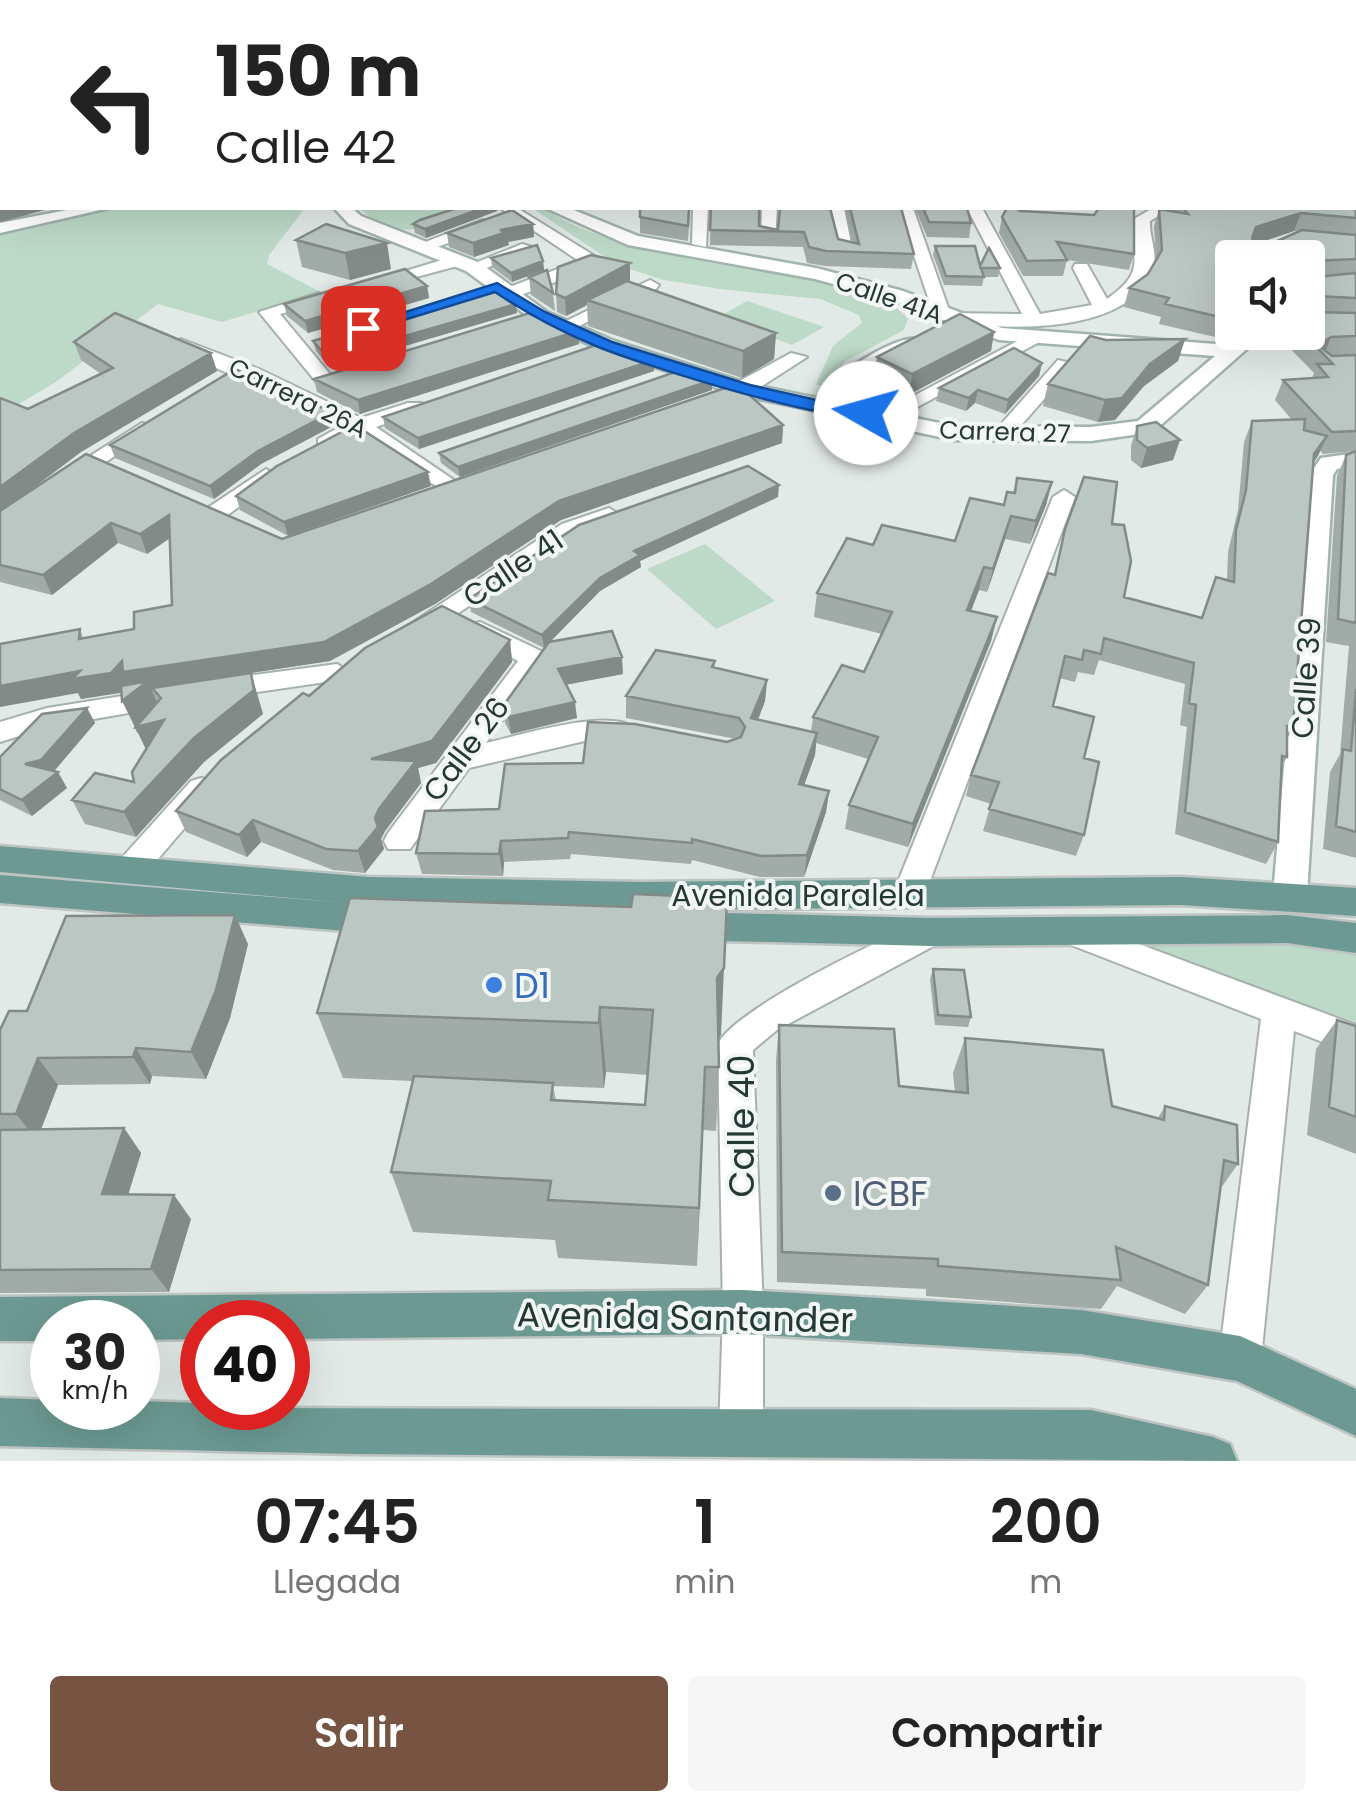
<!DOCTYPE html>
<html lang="es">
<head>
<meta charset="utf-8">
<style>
  :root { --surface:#fff; --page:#f6f6f6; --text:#222; --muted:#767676; --accent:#775442 }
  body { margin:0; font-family:Poppins,sans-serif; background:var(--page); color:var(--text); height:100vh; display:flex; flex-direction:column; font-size:38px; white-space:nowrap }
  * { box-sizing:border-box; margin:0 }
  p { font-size:32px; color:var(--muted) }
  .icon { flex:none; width:55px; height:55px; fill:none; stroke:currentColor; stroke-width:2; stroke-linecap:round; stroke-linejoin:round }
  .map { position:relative; height:1461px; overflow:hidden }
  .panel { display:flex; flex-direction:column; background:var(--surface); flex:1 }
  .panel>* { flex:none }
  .top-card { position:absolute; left:0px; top:0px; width:1358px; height:210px; box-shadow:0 10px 40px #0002; background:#fff; color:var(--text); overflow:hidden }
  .buttons { position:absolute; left:1215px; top:240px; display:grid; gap:20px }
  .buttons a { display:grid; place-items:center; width:110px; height:110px; border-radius:10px; background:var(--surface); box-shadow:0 10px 40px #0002; font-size:50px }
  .speed { position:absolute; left:30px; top:1300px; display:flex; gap:20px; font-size:50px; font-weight:700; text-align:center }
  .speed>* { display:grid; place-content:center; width:130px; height:130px; border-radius:50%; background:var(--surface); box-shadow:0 10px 40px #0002; line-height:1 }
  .speed small { font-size:25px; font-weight:400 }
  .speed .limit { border:15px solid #d22; background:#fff; color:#111 }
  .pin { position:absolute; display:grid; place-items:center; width:85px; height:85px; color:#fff; margin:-42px; border-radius:20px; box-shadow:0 5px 15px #0006 }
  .me { position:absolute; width:110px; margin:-55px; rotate:277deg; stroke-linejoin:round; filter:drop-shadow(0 0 8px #0008) }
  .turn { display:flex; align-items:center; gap:35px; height:210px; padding:0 50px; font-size:45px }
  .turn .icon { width:130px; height:130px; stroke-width:2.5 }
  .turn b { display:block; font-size:70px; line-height:85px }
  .eta { display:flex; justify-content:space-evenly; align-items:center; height:170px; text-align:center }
  .eta b { font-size:60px; font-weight:600; line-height:70px }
  .primary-button { display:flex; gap:20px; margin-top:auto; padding:20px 50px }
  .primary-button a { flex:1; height:115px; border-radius:10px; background:var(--accent); color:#fff; font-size:40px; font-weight:600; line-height:115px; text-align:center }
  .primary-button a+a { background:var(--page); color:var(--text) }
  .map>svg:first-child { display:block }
</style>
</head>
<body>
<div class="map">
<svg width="1356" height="1461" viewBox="0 0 1356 1461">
  <rect width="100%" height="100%" fill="#e2eae7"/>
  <!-- green -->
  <path fill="#bdd9c7" d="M120,208H305L269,255L267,264L321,292L222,322L158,304L56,382L0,415V232Z
    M359,208H451L461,214C416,229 398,243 359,208Z
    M532,208H543C586,237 645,249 696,260C745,271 878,279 908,319L904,330L844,362L832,385H816L833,346L862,323L859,315L820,299L720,289L664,280L617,265Z
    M747,301L824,327L792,345L718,317Z
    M705,544L775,601L716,629L647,569Z
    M1122,937L1292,940L1356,952V1022L1127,946Z"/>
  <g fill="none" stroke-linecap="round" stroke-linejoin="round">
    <defs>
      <path id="street" d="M732,0H742L743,2H733Z
        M1355,167H1356V175H1355Z
        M500,208H517L598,258L628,270L619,275L593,268L513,298H501V290L579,261Z
        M693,208H708L706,247L692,244Z
        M762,208H777L775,242L761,239Z
        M829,208H844L854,258L840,254Z
        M898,208H913L950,313L1022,314L967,208H982L1040,314L1092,305L1073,268L1075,264H1087L1107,299C1149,270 1129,259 1134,219L1153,208H1172L1150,221C1149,237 1158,253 1153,268C1131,339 990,331 935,318Z
        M482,220L488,222V228L424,252L410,248Z
        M522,244L536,248L479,271L465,267Z
        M455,256L461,257V265L375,288L366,283Z
        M650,280L659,285L656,289L573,329L558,325Z
        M319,293L328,298L325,302L280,314L334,379L324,385L317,383L259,312Z
        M1029,335L1045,339L889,422L882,424L872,418Z
        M181,339L259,369L361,418L408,403H422V411L376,427L464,487L461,492H445L358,434L332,447H318V439L343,425L174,349L172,345Z
        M791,353L807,357L751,393L720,403L710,397Z
        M1058,360L1075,364L1009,439H995V431Z
        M142,423L149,425V433L73,484L65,486L54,479Z
        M266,469L277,476L274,481L225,517H209V507Z
        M1064,490L1075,497L925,894L920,903L909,907L898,903L893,894L1053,497Z
        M609,508L620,515L617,520L578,534L428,633L419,635L406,627L562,524Z
        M480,622L543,652L547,658L486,743C514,737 619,704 636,731L622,741L589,740L469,768L410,849H388L384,841L388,833L518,661L471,636L467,630L471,624Z
        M337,664L350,673L346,679L217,698L204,689L217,680Z
        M160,690L173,699L169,706L48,727L0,742V722L47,708Z
        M201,778L211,781L215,789L211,797L140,880L129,883L118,880L114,871L118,862L191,781Z
        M932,919L943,923L948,932L943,941L777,1030L753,1050L763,1312V1432L756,1447L741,1454L726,1447L719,1432L723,1312L718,1044C734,1009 891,933 932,919Z
        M1072,919L1356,1025V1055L1294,1031L1261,1359L1255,1374L1240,1380L1225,1374L1219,1359L1261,1019L1061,941L1056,932L1061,923Z"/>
      <path id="secondary" d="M555,0H569L570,2H557Z
        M0,27H2V35H0Z
        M1355,102H1356V110H1355Z
        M77,208H109L0,233V223Z
        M334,208H352L361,216L480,263L547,312L614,341L749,384L841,403L830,391C834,373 898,335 916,339V347L852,389L875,410L954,426L1091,427L1138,421L1215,356L999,340L889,299L815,279L628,245L546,208H569L638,236L816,268L903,291L1002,328L1229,345L1243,332H1266L1153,432L1091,441L954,440L736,394L600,349L533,320L466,271L349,224Z
        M1356,453V467L1337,469L1333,475L1307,895L1302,905L1290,909L1278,905L1273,895L1309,475L1321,458Z"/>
      <path id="primary" d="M0,846L369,877L641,882L1181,877L1356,888V916L1181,905L641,910L369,905L0,872Z
        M0,875L384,906L396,910L401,920L396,930L384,934L0,903Z
        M685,912L932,918L1287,915L1356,923V953L1287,943L932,946L685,940L673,936L668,926L673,916Z
        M743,1290L1081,1310L1240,1336L1356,1389V1436L1237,1381L1081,1354L743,1334L288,1339V1322H202V1339L138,1340V1322H52V1341H0V1297Z
        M0,1398L52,1400V1408H138V1401L202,1403V1408L1091,1410L1213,1437L1230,1444L1237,1461L356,1454L0,1446Z"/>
    </defs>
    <!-- street casing -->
    <use href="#street" stroke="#a5b1ae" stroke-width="4"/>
    <!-- secondary casing -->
    <use href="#secondary" stroke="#a2b4af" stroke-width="5"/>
    <!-- primary casing -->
    <use href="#primary" stroke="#bdc4c2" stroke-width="5"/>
    <!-- street -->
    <use href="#street" fill="#fff" fill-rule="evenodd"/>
    <!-- secondary -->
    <use href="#secondary" fill="#fff" fill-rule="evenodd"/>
    <!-- primary -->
    <use href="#primary" fill="#6c9a92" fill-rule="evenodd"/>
  </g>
  <!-- wall -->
  <path fill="#a1aba8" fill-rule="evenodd" d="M603,0H725L722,2H603Z
    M1356,188V858L1323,849L1330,772L1340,754L1349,646L1326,642L1337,476L1346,455L1355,451L1323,454L1320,450L1313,463L1293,728L1287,739V757L1282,766L1278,842L1266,864L1175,834L1187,727L1180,725L1185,684L1099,660L1094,675L1078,672L1075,682L1059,678L1053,706L1084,758V835L1076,856L983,831L991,804L966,796L971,775L1054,575L1065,529L1112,524L1124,597L1201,618L1216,577L1227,580L1228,552L1238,510L1244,442L1252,421L1292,420L1275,400L1283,380L1312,378L1314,373L1274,332H1308L1232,258V332L1228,340L1159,324L1161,317L1124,307L1129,288L1148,274L1156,260L1154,227L1159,209L1173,211L1174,208H1355ZM1294,231L1298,232L1275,242L1259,243Z
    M457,208H497V211L426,238L415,233L413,224Z
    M576,208H690L688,241L640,233V210H584Z
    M711,208L759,226L778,230L780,208L838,239L853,243L845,208H901L914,254L911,269L825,266L807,263L803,247L710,245Z
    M915,208H967L971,223L969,238L927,237Z
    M1031,211L1134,254L1129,270L1067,260L1063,276H1023L999,233L1002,217Z
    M326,224L391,269L350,280L302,267L296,240Z
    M533,224L534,237L508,242L509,245L474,257L449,247L447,233Z
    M935,246L980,266L1000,268L998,277H984L982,286L944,285L933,255Z
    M491,258L543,261L544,270L512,282L492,267Z
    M529,277L553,293L555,311L531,295Z
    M629,281L776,333L774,359L742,378L588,326L587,305L566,316L557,312L556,294Z
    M427,286L429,298L308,333L287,316L284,304Z
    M517,313L330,368L316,351L313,341Z
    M578,331L579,344L360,414L317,392L314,379Z
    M994,332L991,351L910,394L874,377L877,357Z
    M1185,339L1178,361L1144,386L1115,420L1098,422L1043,406L1048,384L1106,340Z
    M74,342L211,353L217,371L81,452L22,496L282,539L783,425L782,443L561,520L435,604L330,661L251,673L263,714L204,762L136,837L85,824L72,800L134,782L146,750L138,732L137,733L121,692L81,699L78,693L80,629L83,638L134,629L172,605L169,538L147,554L118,543L52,595L0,582V398L28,409L101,374L81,360Z
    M654,360V371L419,449L385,428L383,417Z
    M1042,363L1039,376L1005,414L975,403L966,411L936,401L939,388Z
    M712,380V390L460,477L441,463L439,453Z
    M332,412L335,425L261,464L214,499L115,458L110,445Z
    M1137,426L1180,440L1173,460L1141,468L1131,460V446Z
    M1017,478L1052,482L1046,505L1030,544L1005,539L987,592L979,590L971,611L997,617L991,641L908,847L845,829L849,805L868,759L816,743L815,755L804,785L829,791L826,812L804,877H760L692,860L691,864L571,854L570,859L504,862L503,876L422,874L416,853L583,763L727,742L736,739L626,718V696L715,661V668L767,680L765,701L758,720L811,732L813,717L864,672L882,634L814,617L817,593L873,545L955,541L1004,505L1013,493Z
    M431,486L288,536L240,510L236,496Z
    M778,497L640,561L641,567L600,591L550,642L623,674L566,684L577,718L511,734L505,723L503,706L544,648L471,612L469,599Z
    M510,640L512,662L436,763L418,768L421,783L385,831L381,839L384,849L365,873L333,870L261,842L247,857L186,832L176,811L309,696Z
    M87,708L95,723L54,771L67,788L32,816L0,800V757Z
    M631,907L721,1035L718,1038L719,1067L716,1131L703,1130L697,1266L558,1258L555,1240L413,1232L391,1172L412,1081L343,1078L317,1013ZM606,1072L648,1075L645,1105L556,1100L553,1086L604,1088Z
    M248,944L230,1018L206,1079L152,1076L150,1084L58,1085L41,1129L124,1128L141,1153L128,1194L191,1219L169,1292L0,1293V1030L27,1011Z
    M933,969L971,1017L968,1027L935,1025L930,979Z
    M1337,1020L1356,1026V1154L1307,1135L1316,1049Z
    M779,1025L899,1086L955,1092L953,1073L965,1038L1112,1106L1158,1118L1165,1106L1238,1164L1221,1188L1208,1285L1185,1314L1117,1286L1101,1309L926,1296V1289L777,1282L776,1060Z"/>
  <!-- shaded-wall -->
  <path fill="#838b88" d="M0,206H2V208H53L0,222Z
    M483,208H497V211L426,238L425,229Z
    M1301,213L1294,231L1249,246L1256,227Z
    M533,224L534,237L508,242L509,245L474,257L473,243L500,230Z
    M387,243L391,269L350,280L345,253Z
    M543,261L544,270L512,282L511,273Z
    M630,263V281L592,302L587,300V305L566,316L565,298Z
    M427,286L429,298L308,333L305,321Z
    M516,304L517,313L330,368L328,358Z
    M578,331L579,344L360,414L358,400Z
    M994,332L991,351L910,394L912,374Z
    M776,333L774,359L742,378L743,351Z
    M1331,337L1324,355L1318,345Z
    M1185,339L1178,361L1144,386L1115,420L1098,422L1105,400Z
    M211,353L217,371L81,452L0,513V487L74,433Z
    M654,360V371L419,449L418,438Z
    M1042,363L1039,376L1005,414L1008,400Z
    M712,380V390L460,477L458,467Z
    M978,390L975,403L966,411L969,398Z
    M332,412L335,425L261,464L214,499L210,486L258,451Z
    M783,425L782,443L561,520L435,604L330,661L251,673L263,714L204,762L136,837L124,812L194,738L254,690L151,688L164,720L147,751L122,701L132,691L128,683L120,693L81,699L78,693L0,707V686L122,661L559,501Z
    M1327,436L1318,456L1305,475L1314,454Z
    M1180,440L1173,460L1141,468L1147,448Z
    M428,472L431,486L288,536L284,522Z
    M1052,482L1046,505L1030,544L1036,521Z
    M779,485L778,497L640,561L641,567L600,591L544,648L542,635L600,578L634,551Z
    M169,515L176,534L147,554L140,534Z
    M1011,516L1005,539L987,592L993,569Z
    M111,523L118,543L52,595L43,575Z
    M984,567L979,590L962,634L967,610Z
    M997,617L991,641L908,847L913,824Z
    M510,640L512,662L436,763L418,768L421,783L385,831L381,839L384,849L365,873L358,851L375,818L371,759Z
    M622,657L623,674L560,686L558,669Z
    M767,680L765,701L750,740L751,718Z
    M575,702L577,718L511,734L508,717Z
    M87,708L95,723L50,776L25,764Z
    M817,733L815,755L797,805L799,784Z
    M58,772L67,788L32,816L22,800Z
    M829,791L826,812L804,877L807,855Z
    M253,820L261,842L247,857L239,835Z
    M501,841L504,862L503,876L499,854Z
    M235,915L248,944L230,1018L206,1079L191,1052Z
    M724,968L721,1035L714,1044L717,978Z
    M600,1007L606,1072L604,1088L599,1023Z
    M136,1048L152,1076L150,1084L133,1057Z
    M38,1058L58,1085L37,1140L16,1114Z
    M705,1067L703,1130L697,1266L699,1208Z
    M124,1128L141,1153L121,1218L102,1194Z
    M174,1195L191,1219L169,1292L151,1269Z"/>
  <!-- building -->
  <path fill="#bbc7c3" stroke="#838b88" stroke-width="2.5" d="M0,0H380L383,2H2V15H0Z
    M763,0H931L933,2H764Z
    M1080,0H1356V66L1355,2H1088Z
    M0,39H2V206H0Z
    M1355,188L1356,218L1301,213L1256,227L1252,238L1255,243L1275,242L1302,230L1356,235V259L1313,261L1316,277L1356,273V298L1316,296L1313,312L1356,313V336L1331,337L1318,345L1332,356L1356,355V431L1332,432L1283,380L1328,377L1317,364H1333L1302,332H1308V258H1232V320L1165,304L1169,298L1129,288L1148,274L1162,250L1159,209L1188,214L1183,208H1355Z
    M457,208H483L425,229L413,224L420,220Z
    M640,208H689L688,226L640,217Z
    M711,208H759V226L778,230L780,208H830L838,239L859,244L850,208H901L914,254L826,251L809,247L804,232L710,230Z
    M923,208H967L971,223L929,222Z
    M1007,208H1023L1020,211L1094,215L1099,208H1134V254L1057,242L1067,260L1027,261L1002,217Z
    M512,210L533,224L500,230L507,232L473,243L447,233Z
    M326,224L387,243L345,253L296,240Z
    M537,245L543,261L511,273L491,258Z
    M935,246H975L980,266L989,248L1000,268H981L984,277L946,276Z
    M591,255L630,263L565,298L556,294L558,267Z
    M405,269L427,286L305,321L284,304Z
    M547,270L553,293L529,277Z
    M627,281L776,333L743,351L587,300Z
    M494,288L516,304L328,358L313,341Z
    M533,312L578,331L358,400L314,379Z
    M115,313L211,353L74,433L0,487V398L28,409L113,368L74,342Z
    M960,314L994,332L912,374L877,357Z
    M1090,336L1106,340L1185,339L1150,364L1122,398L1105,400L1048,384Z
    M602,343L654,360L418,438L383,417Z
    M1014,348L1042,363L1008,400L978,390L969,398L939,388Z
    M235,369L332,412L258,451L210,486L110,445Z
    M681,370L712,380L458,467L439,453Z
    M737,384L783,425L559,501L431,584L324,642L123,672L122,661L111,673L72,679L80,671L0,686V644L80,629L79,639L134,629V612L172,605L169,515L140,534L111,523L43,575L0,565V511L86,454L282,539Z
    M1305,419L1304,430L1327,436L1314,454L1293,728L1287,726V757L1282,756L1278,842L1185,812L1196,705L1189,703L1194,663L1104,638L1101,654L1084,650L1082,660L1065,656L1053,706L1094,717L1084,758L1099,762L1084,835L989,809L999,782L971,775L1048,573L1055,575L1065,529L1084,477L1117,482L1112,524L1124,525L1131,561L1124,597L1202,618L1216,577L1234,582L1236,530L1246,490L1252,421Z
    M1156,422L1180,440L1147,448L1137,440V426Z
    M355,425L428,472L284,522L236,496L277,466Z
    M1356,451V623L1338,619L1346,455Z
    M748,466L779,485L634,551L640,555L600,578L542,635L469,599L579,525Z
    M1017,478L1052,482L1036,521L1011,516L993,569L984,567L967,610L997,617L913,824L849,805L878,737L813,717L842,665L864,672L892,612L817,593L847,538L873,545L882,525L955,541L970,498L1004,505L1007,492L1015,493Z
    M442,606L510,640L432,741L371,759L416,761L379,809L375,818L378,827L358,851L326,849L253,820L239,835L176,811L221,760L303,693L309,696L365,648Z
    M612,631L622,657L558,669L575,702L508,717L503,706L549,642Z
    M656,650L715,661L712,667L767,680L751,718L817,733L799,784L829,791L807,855L761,856L692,839V843L569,832L568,838L501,841L499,854L416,853L425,811L499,809L505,764L583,763L588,722L635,724L727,742L741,737L745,727L739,718L626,696Z
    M251,673L254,690L194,738L124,812L72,800L95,773L134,782L132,772L164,720L136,727L161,698L152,688Z
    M148,681L122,701L121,686Z
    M1356,689V832L1336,826L1343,749L1351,751Z
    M87,708L41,760L25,764L58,772L22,800L0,789V757L42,714Z
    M633,894L727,898L724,968L717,978L719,1067H705L699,1208L548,1200L551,1181L391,1172L414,1076L553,1083L551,1100L645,1105L653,1010L600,1007L599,1023L317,1013L350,898L631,907Z
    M235,915L216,990L191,1052L136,1048L133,1057L38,1058L16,1114H0V1030L9,1011H27L66,916Z
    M933,969L964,970L971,1017L938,1015Z
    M1337,1020L1356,1026V1117L1329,1107Z
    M779,1025L894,1029L899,1086L968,1093L965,1038L1103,1050L1112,1106L1164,1120L1165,1106L1237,1125L1238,1164L1224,1160L1208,1285L1116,1247L1121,1280L938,1266V1259L782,1252Z
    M124,1128L102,1194L174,1195L151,1269L0,1270V1130Z"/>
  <!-- route -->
  <path fill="#1a73e8" stroke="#114b97" stroke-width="2.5" d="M497,283L545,312L612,342L750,385L875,413C850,432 634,362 596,346C560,331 528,314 495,292L368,331L355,328Z"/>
  <!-- markers -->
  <circle fill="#3f7fe0" stroke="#f2f7f5" stroke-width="4" cx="494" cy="985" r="10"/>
  <circle fill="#5c6f8a" stroke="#f2f7f5" stroke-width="4" cx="833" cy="1193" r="10"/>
  <g text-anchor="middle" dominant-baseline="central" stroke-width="8" stroke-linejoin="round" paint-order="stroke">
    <!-- far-street labels -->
    <g font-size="25" fill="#243935" stroke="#f2f7f5">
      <text transform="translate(889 298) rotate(19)">Calle 41A</text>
      <text transform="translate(298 398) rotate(26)">Carrera 26A</text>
      <text transform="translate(1005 432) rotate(2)">Carrera 27</text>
    </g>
    <!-- street labels -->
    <g font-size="30" fill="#243935" stroke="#f2f7f5">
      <text transform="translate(513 568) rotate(-34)">Calle 41</text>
      <text transform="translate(1306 678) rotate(-86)">Calle 39</text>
      <text transform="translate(466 749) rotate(-53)">Calle 26</text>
      <text x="798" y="895">Avenida Paralela</text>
    </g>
    <!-- near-shop labels -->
    <g font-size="35" fill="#366cbe" stroke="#f2f7f5" text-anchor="start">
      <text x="514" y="985">D1</text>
    </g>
    <!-- near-street labels -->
    <g font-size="35" fill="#243935" stroke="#f2f7f5">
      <text transform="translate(741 1126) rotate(-90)">Calle 40</text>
      <text transform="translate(685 1317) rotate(1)">Avenida Santander</text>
    </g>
    <!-- near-service labels -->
    <g font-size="35" fill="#4e5e75" stroke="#f2f7f5" text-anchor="start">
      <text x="853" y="1193">ICBF</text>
    </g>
  </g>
</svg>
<div class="buttons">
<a><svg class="icon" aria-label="sound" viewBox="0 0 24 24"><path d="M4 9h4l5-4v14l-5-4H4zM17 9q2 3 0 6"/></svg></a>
</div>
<div class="speed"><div>30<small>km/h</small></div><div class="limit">40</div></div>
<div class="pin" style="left:363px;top:328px;background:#d93025"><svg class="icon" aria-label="arrive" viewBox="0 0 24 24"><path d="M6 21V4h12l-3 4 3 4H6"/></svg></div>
<svg class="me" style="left:866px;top:413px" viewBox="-20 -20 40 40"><circle r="19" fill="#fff"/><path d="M0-13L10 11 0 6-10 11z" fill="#1a73e8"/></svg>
<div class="top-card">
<div class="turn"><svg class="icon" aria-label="left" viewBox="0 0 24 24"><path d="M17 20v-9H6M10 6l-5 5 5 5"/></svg><div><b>150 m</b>Calle 42</div></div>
</div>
</div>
<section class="panel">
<div class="eta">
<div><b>07:45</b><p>Llegada</p></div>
<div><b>1</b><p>min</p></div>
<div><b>200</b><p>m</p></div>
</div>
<div class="primary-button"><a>Salir</a><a>Compartir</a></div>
</section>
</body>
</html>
